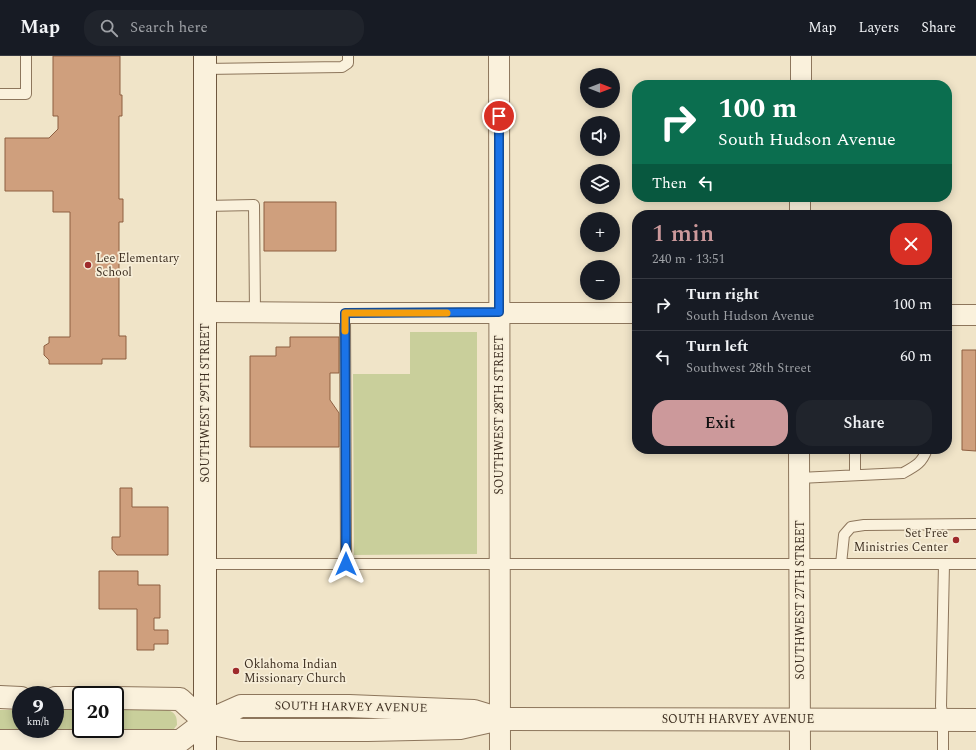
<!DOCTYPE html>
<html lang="en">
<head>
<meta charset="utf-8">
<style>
  :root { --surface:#171b24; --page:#20242c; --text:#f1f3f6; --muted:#9ea1a6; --line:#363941; --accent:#cc999b }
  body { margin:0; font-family:Spectral,serif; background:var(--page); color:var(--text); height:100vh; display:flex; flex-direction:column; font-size:15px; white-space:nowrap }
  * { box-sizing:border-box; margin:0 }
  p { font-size:13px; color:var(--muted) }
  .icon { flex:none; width:22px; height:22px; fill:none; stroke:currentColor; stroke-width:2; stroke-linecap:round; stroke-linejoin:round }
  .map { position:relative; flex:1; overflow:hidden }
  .panel { position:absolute; left:632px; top:154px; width:320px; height:244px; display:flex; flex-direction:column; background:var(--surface); border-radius:16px; box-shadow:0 2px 10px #0003 }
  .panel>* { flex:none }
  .top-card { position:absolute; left:632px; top:24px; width:320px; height:122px; border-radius:16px; box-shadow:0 2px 10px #0003; background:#0b6e4f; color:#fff; overflow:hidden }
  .needle { width:26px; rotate:90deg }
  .fabs { position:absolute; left:580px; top:12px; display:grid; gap:8px }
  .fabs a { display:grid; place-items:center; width:40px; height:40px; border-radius:50%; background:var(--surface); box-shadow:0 2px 10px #0003; font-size:20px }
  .speed { position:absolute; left:12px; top:630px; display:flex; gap:8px; font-size:20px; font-weight:700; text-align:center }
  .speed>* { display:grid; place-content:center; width:52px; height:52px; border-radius:50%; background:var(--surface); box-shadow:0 2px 10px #0003; line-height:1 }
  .speed small { font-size:10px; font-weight:400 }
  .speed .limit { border:2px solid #111; border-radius:6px; background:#fff; color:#111 }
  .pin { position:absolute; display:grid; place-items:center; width:34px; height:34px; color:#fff; margin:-17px; border:2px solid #fff; border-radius:50%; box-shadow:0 1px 4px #0007 }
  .me { position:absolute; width:44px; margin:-22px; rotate:0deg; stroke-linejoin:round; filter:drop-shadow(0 0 3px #0008) }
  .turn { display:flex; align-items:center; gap:14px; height:84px; padding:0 20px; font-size:18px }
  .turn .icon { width:52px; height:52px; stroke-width:2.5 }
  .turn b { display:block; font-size:28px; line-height:34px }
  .then { display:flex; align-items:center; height:38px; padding:0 20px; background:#0003; gap:8px; font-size:15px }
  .round { display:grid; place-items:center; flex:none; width:42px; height:42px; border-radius:16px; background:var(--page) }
  .headline { display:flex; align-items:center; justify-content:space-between; height:68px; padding:0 20px }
  h1 { font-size:24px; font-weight:600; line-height:30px; color:var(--accent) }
  .cta { display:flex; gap:8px; margin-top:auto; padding:8px 20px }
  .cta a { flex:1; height:46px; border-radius:16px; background:var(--accent); color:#111; font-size:16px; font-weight:600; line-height:46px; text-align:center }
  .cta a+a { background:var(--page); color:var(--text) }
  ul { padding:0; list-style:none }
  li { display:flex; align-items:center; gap:12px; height:52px; padding:0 20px; border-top:1px solid var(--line) }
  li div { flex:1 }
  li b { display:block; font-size:15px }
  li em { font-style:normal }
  header { display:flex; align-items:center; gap:24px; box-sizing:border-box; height:56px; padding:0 20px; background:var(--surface); border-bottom:1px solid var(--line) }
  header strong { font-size:19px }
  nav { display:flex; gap:22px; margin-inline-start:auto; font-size:14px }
  .search { width:280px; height:36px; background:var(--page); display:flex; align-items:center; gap:10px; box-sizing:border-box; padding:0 14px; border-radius:16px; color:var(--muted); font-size:15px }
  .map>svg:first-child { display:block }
</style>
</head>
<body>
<header>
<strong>Map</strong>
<div class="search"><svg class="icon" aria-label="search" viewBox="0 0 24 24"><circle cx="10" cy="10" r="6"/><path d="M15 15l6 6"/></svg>Search here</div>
<nav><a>Map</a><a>Layers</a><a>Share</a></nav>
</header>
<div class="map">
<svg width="976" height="694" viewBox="0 0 976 694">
  <rect width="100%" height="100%" fill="#f0e4c8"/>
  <!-- green -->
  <path fill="#c9cf9b" d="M410,276H477V498L354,499L353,318H410Z
    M0,654H21V673H55V654H81V673H115V654H168C176,657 177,661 177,669L173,674L168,676H0Z"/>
  <!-- building -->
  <path fill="#cf9f7d" stroke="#8d5f41" d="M53,0H120V39H122V60H119V143H123V166H119V280H126V303H102V308H49V304L44,299V290L49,287V281H70V156H53V135H5V82H49L58,73V60H53Z
    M264,146H336V195H264Z
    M290,281H339V317H330V344L339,357V391H250V300H276V291H290Z
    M962,294H976V395L962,394Z
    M120,432H132V451H168V499H117L112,493V481H120Z
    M99,515H138V529H160V562H154V574H168V588H154V594H137V553H99Z"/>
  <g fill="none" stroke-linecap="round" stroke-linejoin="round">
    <defs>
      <path id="service" d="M205,13L342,11L348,7V0
        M0,38H26V0
        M205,150L254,149L255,256
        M345,257L346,508
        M855,393V419
        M799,422L903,417C916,410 922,407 927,393
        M205,508H976
        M841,508L844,479L851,471L864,469L976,468
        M943,694V664L941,650L944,508"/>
      <path id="minor" d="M499,0L500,694
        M801,29V0
        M800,159V141
        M204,256L345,257H637
        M947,259H976
        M799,393L800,694"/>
      <path id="tertiary" d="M0,641L21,642
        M55,642H81
        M115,642L180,643L205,666L241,674H368L460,672L500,663L976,664
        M0,685H180L205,666L241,650H349L474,655L497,662"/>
      <path id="secondary" d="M205,694V0"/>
    </defs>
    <!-- service casing -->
    <use href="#service" stroke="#8d765c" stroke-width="12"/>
    <!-- minor casing -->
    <use href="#minor" stroke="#8d765c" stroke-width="22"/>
    <!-- tertiary casing -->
    <use href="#tertiary" stroke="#8d765c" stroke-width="24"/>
    <!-- secondary casing -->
    <use href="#secondary" stroke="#6f573f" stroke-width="24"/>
    <!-- service -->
    <use href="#service" stroke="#faf1dc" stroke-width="10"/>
    <!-- minor -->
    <use href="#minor" stroke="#faf1dc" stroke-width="20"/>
    <!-- tertiary -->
    <use href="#tertiary" stroke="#faf1dc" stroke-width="22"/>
    <!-- secondary -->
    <use href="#secondary" stroke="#faf1dc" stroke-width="22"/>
  </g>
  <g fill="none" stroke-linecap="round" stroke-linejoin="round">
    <defs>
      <path id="route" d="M346,508L345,257L499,256V60"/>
    </defs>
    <!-- route casing -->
    <use href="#route" stroke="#114b97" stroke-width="10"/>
    <!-- route -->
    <use href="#route" stroke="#1a73e8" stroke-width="7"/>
    <!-- slow -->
    <path stroke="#f59e0b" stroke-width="7" d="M345,275V257H447"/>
  </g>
  <!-- markers -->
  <g fill="#9e2a2b" stroke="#f7eed8" stroke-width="1.5">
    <circle cx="88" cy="209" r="4"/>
    <circle cx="956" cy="484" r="4"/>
    <circle cx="236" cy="615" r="4"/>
  </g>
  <g text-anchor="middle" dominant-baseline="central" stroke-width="3.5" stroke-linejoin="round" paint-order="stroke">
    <!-- poi labels -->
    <g font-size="12" fill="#3d2e20" stroke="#f7eed8" text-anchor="start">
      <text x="96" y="202">Lee Elementary<tspan x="96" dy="14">School</tspan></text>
      <text x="948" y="477" text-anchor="end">Set Free<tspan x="948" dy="14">Ministries Center</tspan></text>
      <text x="244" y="608">Oklahoma Indian<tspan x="244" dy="14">Missionary Church</tspan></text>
    </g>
    <!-- street labels -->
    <g font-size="12" fill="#3d2e20" stroke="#f7eed8">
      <text transform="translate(205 347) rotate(-90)">SOUTHWEST 29TH STREET</text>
      <text transform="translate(499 359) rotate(-90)">SOUTHWEST 28TH STREET</text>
      <text transform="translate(800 544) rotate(-90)">SOUTHWEST 27TH STREET</text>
      <text transform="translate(351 651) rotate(1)">SOUTH HARVEY AVENUE</text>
      <text x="738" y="663">SOUTH HARVEY AVENUE</text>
    </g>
  </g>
</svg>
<div class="fabs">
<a><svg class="needle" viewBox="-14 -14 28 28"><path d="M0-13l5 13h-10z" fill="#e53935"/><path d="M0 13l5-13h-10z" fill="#9ea1a6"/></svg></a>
<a><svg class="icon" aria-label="sound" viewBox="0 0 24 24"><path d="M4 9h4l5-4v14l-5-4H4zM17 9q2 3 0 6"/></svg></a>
<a><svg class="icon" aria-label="layers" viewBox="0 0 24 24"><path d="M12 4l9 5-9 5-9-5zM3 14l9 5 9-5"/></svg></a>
<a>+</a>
<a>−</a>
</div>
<div class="speed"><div>9<small>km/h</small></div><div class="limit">20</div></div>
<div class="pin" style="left:499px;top:60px;background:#d93025"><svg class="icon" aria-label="arrive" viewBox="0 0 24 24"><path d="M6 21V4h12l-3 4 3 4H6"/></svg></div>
<svg class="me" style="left:346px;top:508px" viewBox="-20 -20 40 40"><path d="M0-17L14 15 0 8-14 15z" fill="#1a73e8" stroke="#fff" stroke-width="4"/></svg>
<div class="top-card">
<div class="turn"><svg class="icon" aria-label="right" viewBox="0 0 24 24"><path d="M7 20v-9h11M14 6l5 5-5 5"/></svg><div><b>100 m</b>South Hudson Avenue</div></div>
<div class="then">Then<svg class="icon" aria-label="left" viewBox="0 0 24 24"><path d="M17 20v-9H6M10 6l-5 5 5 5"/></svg></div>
</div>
<section class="panel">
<div class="headline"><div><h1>1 min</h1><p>240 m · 13:51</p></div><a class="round" style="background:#d93025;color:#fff"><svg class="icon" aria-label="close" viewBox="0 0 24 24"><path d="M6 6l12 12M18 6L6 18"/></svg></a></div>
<ul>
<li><svg class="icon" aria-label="right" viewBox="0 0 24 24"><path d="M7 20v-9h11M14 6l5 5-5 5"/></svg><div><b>Turn right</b><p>South Hudson Avenue</p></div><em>100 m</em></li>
<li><svg class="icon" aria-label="left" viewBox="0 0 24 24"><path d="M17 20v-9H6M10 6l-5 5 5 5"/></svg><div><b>Turn left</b><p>Southwest 28th Street</p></div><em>60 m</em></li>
</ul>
<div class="cta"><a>Exit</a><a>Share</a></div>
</section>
</div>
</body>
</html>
